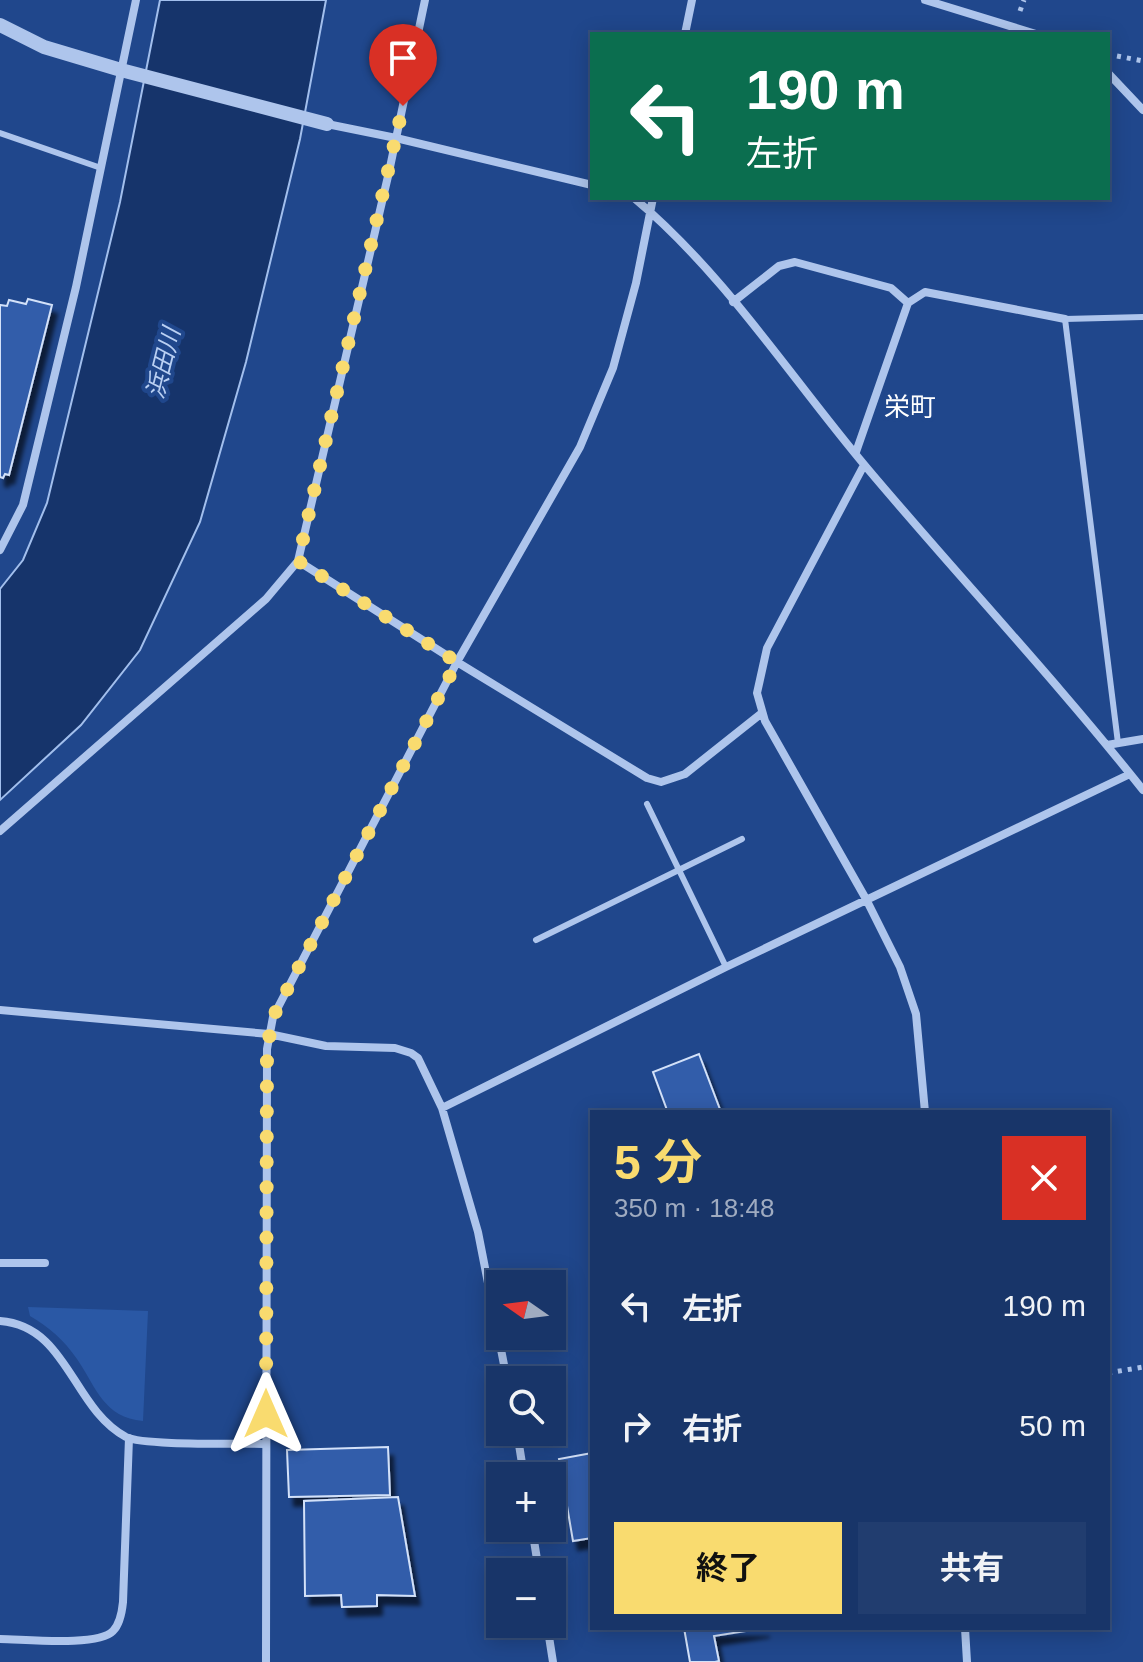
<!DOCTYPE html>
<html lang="ja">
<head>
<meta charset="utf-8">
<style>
  :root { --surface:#183569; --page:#213d6f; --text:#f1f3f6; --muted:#9fabc0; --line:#36507d; --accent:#f9db6f }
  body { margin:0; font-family:Helvetica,"Noto Sans JP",sans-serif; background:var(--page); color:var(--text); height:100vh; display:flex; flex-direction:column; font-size:30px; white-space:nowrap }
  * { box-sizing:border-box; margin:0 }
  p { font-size:26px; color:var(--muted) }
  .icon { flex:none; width:44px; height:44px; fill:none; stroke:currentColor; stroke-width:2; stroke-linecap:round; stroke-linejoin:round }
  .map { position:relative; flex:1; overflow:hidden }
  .drawer { position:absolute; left:590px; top:1110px; width:520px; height:520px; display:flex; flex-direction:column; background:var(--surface); border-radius:0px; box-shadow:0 4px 20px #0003,0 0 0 2px var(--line) }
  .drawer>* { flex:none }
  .top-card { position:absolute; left:590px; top:32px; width:520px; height:168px; border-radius:0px; box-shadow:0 4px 20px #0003,0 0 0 2px var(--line); background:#0b6e4f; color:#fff; overflow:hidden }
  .needle { width:52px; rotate:284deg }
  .fabs { position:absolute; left:486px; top:1270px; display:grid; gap:16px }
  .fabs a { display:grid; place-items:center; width:80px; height:80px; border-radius:0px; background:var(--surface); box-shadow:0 4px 20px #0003,0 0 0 2px var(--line); font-size:40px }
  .pin { position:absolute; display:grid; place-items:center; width:68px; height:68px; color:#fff; margin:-82px -34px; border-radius:50% 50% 50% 0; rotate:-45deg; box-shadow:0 0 8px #0007 }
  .pin .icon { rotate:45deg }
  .me { position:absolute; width:88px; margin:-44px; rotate:0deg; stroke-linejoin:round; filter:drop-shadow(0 0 6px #0008) }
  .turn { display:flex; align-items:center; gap:28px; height:168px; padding:0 24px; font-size:36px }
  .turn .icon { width:104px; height:104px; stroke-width:2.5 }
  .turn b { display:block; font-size:56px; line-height:68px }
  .round { display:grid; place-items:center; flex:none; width:84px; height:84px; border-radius:0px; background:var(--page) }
  .headline { display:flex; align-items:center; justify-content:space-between; height:136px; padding:0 24px }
  h1 { font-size:48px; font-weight:700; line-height:60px; color:var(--accent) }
  .primary-button { display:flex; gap:16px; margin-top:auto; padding:16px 24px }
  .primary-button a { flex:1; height:92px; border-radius:0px; background:var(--accent); color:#111; font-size:32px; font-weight:700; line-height:92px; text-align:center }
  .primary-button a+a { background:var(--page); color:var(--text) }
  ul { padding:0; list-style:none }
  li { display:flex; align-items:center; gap:24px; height:120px; padding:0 24px }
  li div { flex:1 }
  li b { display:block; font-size:30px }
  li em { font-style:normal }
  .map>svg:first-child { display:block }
</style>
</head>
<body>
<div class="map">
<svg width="1143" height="1662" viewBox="0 0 1143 1662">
  <defs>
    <filter id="shadow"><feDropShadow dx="5" dy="9" stdDeviation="2" flood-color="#0009"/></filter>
  </defs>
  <rect width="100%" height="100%" fill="#20478c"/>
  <!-- green -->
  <path fill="#2a58a5" d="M28,1307L148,1311L143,1421C104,1418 96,1387 77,1359C64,1340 49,1327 30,1316Z"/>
  <!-- water -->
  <path fill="#16346b" stroke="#a2bfed" stroke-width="2" d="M160,0H326L300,139L246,362L200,522L140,650L81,725L0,800V589L23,560L47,503L120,202Z"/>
  <!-- building -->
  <path fill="#305daa" stroke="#d3e1f9" stroke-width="2" filter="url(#shadow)" d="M28,299L52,305L9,475L5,474L3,478L0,477V305L7,306L9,300L26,304Z
    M699,1054L721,1112H663L667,1110L653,1072Z
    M388,1447L390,1495L289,1497L287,1450Z
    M592,1453V1538L573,1541L559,1459Z
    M398,1497L415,1596L377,1595V1606L342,1607L341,1595L305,1596L304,1501Z
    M684,1628H765L714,1636L719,1661L715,1662H690Z"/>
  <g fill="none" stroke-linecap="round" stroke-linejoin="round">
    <!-- path -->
    <path stroke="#aec5ec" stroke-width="5" stroke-dasharray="4 6" stroke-linecap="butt" d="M1020,11L1024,0
      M1117,56L1143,61
      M1108,1373L1143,1367"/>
    <!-- service -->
    <path stroke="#aec5ec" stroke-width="6" d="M0,133L101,168
      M1118,743L1065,319L1143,317
      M647,804L726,967
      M536,940L742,839"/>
    <!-- minor -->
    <path stroke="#aec5ec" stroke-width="8" d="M925,0L1036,34
      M685,34L692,0
      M1108,73L1143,110
      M327,124L396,138L592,185
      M634,198C725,274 791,378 867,468C958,576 1055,679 1143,790
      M733,302L779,266L795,262L891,288L908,303L856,452
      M908,303L925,292L1065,319
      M864,465L767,648L757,693L765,721L866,899L900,967L916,1014L925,1112
      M0,550L23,505L76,287L136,0
      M298,561L457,662L647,778L661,782L685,774L762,713
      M1107,745L1143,739
      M0,831L266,599L298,561L389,172L425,0
      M0,1010L269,1034L326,1046L395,1048L411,1053L418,1058L442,1108L478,1232L507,1380
      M442,1108L726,967L1130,774
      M0,1263H45
      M0,1321C68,1326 72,1408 126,1437C144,1446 240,1443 266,1444
      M517,1432L524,1476
      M532,1528L539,1572
      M547,1624L553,1662
      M965,1628L967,1662
      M0,1639C23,1639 98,1647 113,1631C120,1624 122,1612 123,1602L129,1438
      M266,1662L267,1049L273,1017L457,662L580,447L613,368L636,283L653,198"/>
    <!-- tertiary -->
    <path stroke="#aec5ec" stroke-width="14" d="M0,25L44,47L121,70L327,124"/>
  </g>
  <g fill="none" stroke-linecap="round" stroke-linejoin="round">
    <!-- route -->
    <path stroke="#f9db6f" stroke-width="14" stroke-dasharray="0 25.2" d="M266,1414L267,1049L273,1017L457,662L298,561L403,106"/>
  </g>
  <g text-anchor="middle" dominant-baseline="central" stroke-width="8" stroke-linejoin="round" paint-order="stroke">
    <!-- water labels -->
    <g font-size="24" font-style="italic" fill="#bad0f3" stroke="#20478c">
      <text transform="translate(163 363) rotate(-76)">浜田川</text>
    </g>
    <!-- quarter labels -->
    <g font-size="26" fill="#fff" stroke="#20478c">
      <text x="910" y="407">栄町</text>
    </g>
  </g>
</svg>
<div class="fabs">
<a><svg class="needle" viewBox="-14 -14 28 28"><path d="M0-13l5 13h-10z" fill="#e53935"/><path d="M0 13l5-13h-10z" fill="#9fabc0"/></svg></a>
<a><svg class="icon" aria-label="search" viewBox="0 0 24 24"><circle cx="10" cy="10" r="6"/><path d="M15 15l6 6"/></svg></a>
<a>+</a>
<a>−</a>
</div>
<div class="pin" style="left:403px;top:106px;background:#d93025"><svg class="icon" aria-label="arrive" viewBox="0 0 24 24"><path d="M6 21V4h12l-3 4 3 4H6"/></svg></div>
<svg class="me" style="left:266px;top:1414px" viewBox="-20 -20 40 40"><path d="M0-17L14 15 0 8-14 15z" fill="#f9db6f" stroke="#fff" stroke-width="4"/></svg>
<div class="top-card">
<div class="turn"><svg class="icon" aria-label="left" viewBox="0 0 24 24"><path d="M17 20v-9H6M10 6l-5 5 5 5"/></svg><div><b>190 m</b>左折</div></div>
</div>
<section class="drawer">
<div class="headline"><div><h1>5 分</h1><p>350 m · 18:48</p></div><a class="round" style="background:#d93025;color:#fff"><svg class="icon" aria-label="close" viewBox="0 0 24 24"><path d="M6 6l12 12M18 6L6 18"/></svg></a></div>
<ul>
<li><svg class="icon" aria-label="left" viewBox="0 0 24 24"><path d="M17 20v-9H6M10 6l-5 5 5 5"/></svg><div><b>左折</b></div><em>190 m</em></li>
<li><svg class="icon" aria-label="right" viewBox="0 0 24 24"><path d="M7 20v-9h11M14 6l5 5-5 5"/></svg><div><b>右折</b></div><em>50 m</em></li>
</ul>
<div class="primary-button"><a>終了</a><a>共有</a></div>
</section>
</div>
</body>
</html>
